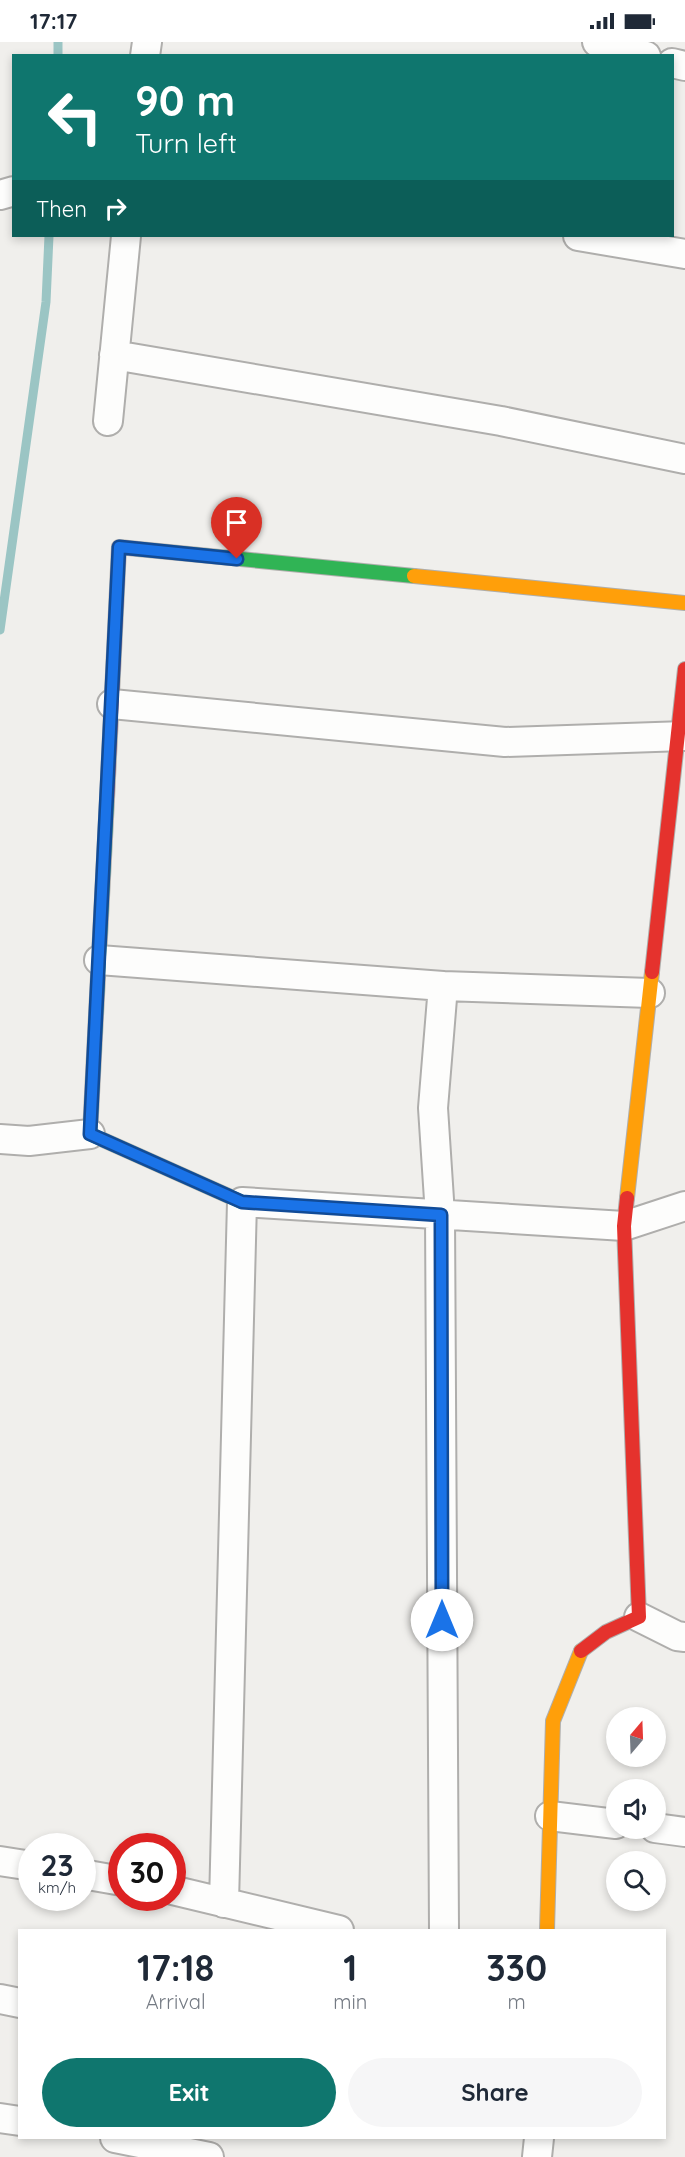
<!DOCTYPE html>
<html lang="en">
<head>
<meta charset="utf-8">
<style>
  :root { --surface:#fff; --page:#f6f6f7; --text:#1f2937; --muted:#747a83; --accent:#0f766e }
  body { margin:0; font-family:Quicksand,sans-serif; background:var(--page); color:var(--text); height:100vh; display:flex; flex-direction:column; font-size:22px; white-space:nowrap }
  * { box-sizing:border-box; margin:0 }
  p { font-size:20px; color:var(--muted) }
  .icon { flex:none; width:33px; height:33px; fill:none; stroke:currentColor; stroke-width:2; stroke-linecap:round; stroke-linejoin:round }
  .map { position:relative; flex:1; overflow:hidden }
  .sheet { position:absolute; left:18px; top:1887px; width:648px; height:210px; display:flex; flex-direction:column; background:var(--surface); border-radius:0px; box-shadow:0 3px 9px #0003 }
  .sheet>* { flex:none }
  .banner { position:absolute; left:12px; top:12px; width:662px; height:183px; border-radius:0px; box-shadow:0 3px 9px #0003; background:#0f766e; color:#fff; overflow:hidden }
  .needle { width:39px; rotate:19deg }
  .fabs { position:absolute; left:606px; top:1665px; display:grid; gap:12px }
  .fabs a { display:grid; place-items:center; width:60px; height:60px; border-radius:50%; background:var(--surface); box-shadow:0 3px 9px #0003; font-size:30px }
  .speed { position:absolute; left:18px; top:1791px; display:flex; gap:12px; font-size:30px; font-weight:700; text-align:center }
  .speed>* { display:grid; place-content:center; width:78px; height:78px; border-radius:50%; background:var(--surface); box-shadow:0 3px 9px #0003; line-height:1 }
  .speed small { font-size:15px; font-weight:400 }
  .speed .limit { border:9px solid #d22; background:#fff; color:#111 }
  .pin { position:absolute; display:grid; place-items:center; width:51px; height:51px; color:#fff; margin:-62px -26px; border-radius:50% 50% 50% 0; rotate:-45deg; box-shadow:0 0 6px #0007 }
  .pin .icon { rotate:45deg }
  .me { position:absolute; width:66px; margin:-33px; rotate:0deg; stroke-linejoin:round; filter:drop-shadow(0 0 4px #0008) }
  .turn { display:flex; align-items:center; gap:21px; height:126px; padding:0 24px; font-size:27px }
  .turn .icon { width:78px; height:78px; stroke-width:2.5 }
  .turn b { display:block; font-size:42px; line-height:51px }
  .then { display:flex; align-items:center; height:57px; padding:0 24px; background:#0003; gap:12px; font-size:22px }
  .eta { display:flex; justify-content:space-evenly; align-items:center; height:102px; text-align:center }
  .eta b { font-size:36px; font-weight:700; line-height:42px }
  .action { display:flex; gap:12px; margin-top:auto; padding:12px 24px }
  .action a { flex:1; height:69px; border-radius:36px; background:var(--accent); color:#fff; font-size:24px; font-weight:700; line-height:69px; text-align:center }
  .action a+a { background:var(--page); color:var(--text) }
  .status { display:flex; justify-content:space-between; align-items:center; height:42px; padding:0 30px; background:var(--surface); direction:ltr }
  .status svg { height:16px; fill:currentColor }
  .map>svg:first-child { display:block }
</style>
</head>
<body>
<div class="status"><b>17:17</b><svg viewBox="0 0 49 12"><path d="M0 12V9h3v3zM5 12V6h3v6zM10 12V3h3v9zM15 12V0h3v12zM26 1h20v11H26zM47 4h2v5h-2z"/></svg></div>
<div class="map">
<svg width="685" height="2115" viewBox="0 0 685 2115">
  <rect width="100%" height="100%" fill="#f0efec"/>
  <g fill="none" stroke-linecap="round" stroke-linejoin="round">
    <!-- stream -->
    <path stroke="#9bc5c4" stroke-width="9" d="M58,14V0
      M0,588L46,260L49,194"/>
    <defs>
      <path id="street" d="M597,0L646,14
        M145,14L147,0
        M672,21L685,24
        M0,153L14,149
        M578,194L685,212
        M114,313L501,379L685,417
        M108,379L126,194
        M112,662L505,700L685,694
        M99,918L443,944L650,951
        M443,944L433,1066L440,1173L444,1888
        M0,1097L29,1099L90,1092
        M639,1575L677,1594L685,1595
        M550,1774L616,1782
        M655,1786L685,1790
        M0,1819L32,1824
        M82,1832L122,1839
        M172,1848L339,1888
        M224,1861L242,1160L624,1184L685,1164
        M0,1957L20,1961
        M0,2076L20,2079
        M115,2096L209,2115
        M537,2115L539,2096"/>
      <path id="fast" d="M138,507L414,534
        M107,757L90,1092L242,1160"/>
      <path id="slow" d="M414,534L685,561
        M627,1156L652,930
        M547,1888L553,1679L581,1609"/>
      <path id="jam" d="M107,757L119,505L138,507
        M652,930L685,627
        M581,1609L606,1590L639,1575L624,1184L627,1156"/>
    </defs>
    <!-- street casing -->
    <use href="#street" stroke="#afaeac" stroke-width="32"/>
    <!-- fast casing -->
    <use href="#fast" stroke="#afaeac" stroke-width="16"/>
    <!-- slow casing -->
    <use href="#slow" stroke="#afaeac" stroke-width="16"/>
    <!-- jam casing -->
    <use href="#jam" stroke="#afaeac" stroke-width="16"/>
    <!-- street -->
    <use href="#street" stroke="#fdfdfc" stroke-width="28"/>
    <!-- fast -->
    <use href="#fast" stroke="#30b455" stroke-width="14"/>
    <!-- slow -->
    <use href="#slow" stroke="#ff9f0a" stroke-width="14"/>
    <!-- jam -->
    <use href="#jam" stroke="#e5322d" stroke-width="14"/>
  </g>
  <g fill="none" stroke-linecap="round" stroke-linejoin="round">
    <defs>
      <path id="route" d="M237,517L119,505L90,1092L242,1160L441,1173L442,1578"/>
    </defs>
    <!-- route casing -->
    <use href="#route" stroke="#114b97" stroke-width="15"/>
    <!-- route -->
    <use href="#route" stroke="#1a73e8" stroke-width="10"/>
  </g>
</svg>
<div class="fabs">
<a><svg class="needle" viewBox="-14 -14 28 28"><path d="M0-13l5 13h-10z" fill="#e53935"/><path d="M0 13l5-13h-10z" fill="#747a83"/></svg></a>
<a><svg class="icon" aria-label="sound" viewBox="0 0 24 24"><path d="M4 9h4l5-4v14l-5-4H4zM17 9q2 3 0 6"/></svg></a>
<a><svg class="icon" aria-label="search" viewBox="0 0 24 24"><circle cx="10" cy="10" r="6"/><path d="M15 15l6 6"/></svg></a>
</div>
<div class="speed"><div>23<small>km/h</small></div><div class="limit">30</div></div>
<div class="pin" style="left:237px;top:517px;background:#d93025"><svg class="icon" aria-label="arrive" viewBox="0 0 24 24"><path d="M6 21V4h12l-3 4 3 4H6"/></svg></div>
<svg class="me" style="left:442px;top:1578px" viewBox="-20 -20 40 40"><circle r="19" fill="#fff"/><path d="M0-13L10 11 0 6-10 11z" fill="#1a73e8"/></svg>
<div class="banner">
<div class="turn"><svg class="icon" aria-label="left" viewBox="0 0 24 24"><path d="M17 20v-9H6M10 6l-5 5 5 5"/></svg><div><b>90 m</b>Turn left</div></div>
<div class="then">Then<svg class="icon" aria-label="right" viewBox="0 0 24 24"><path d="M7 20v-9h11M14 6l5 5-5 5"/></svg></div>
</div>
<section class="sheet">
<div class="eta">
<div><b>17:18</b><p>Arrival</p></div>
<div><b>1</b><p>min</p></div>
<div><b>330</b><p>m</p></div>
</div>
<div class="action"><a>Exit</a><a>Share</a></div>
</section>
</div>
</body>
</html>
